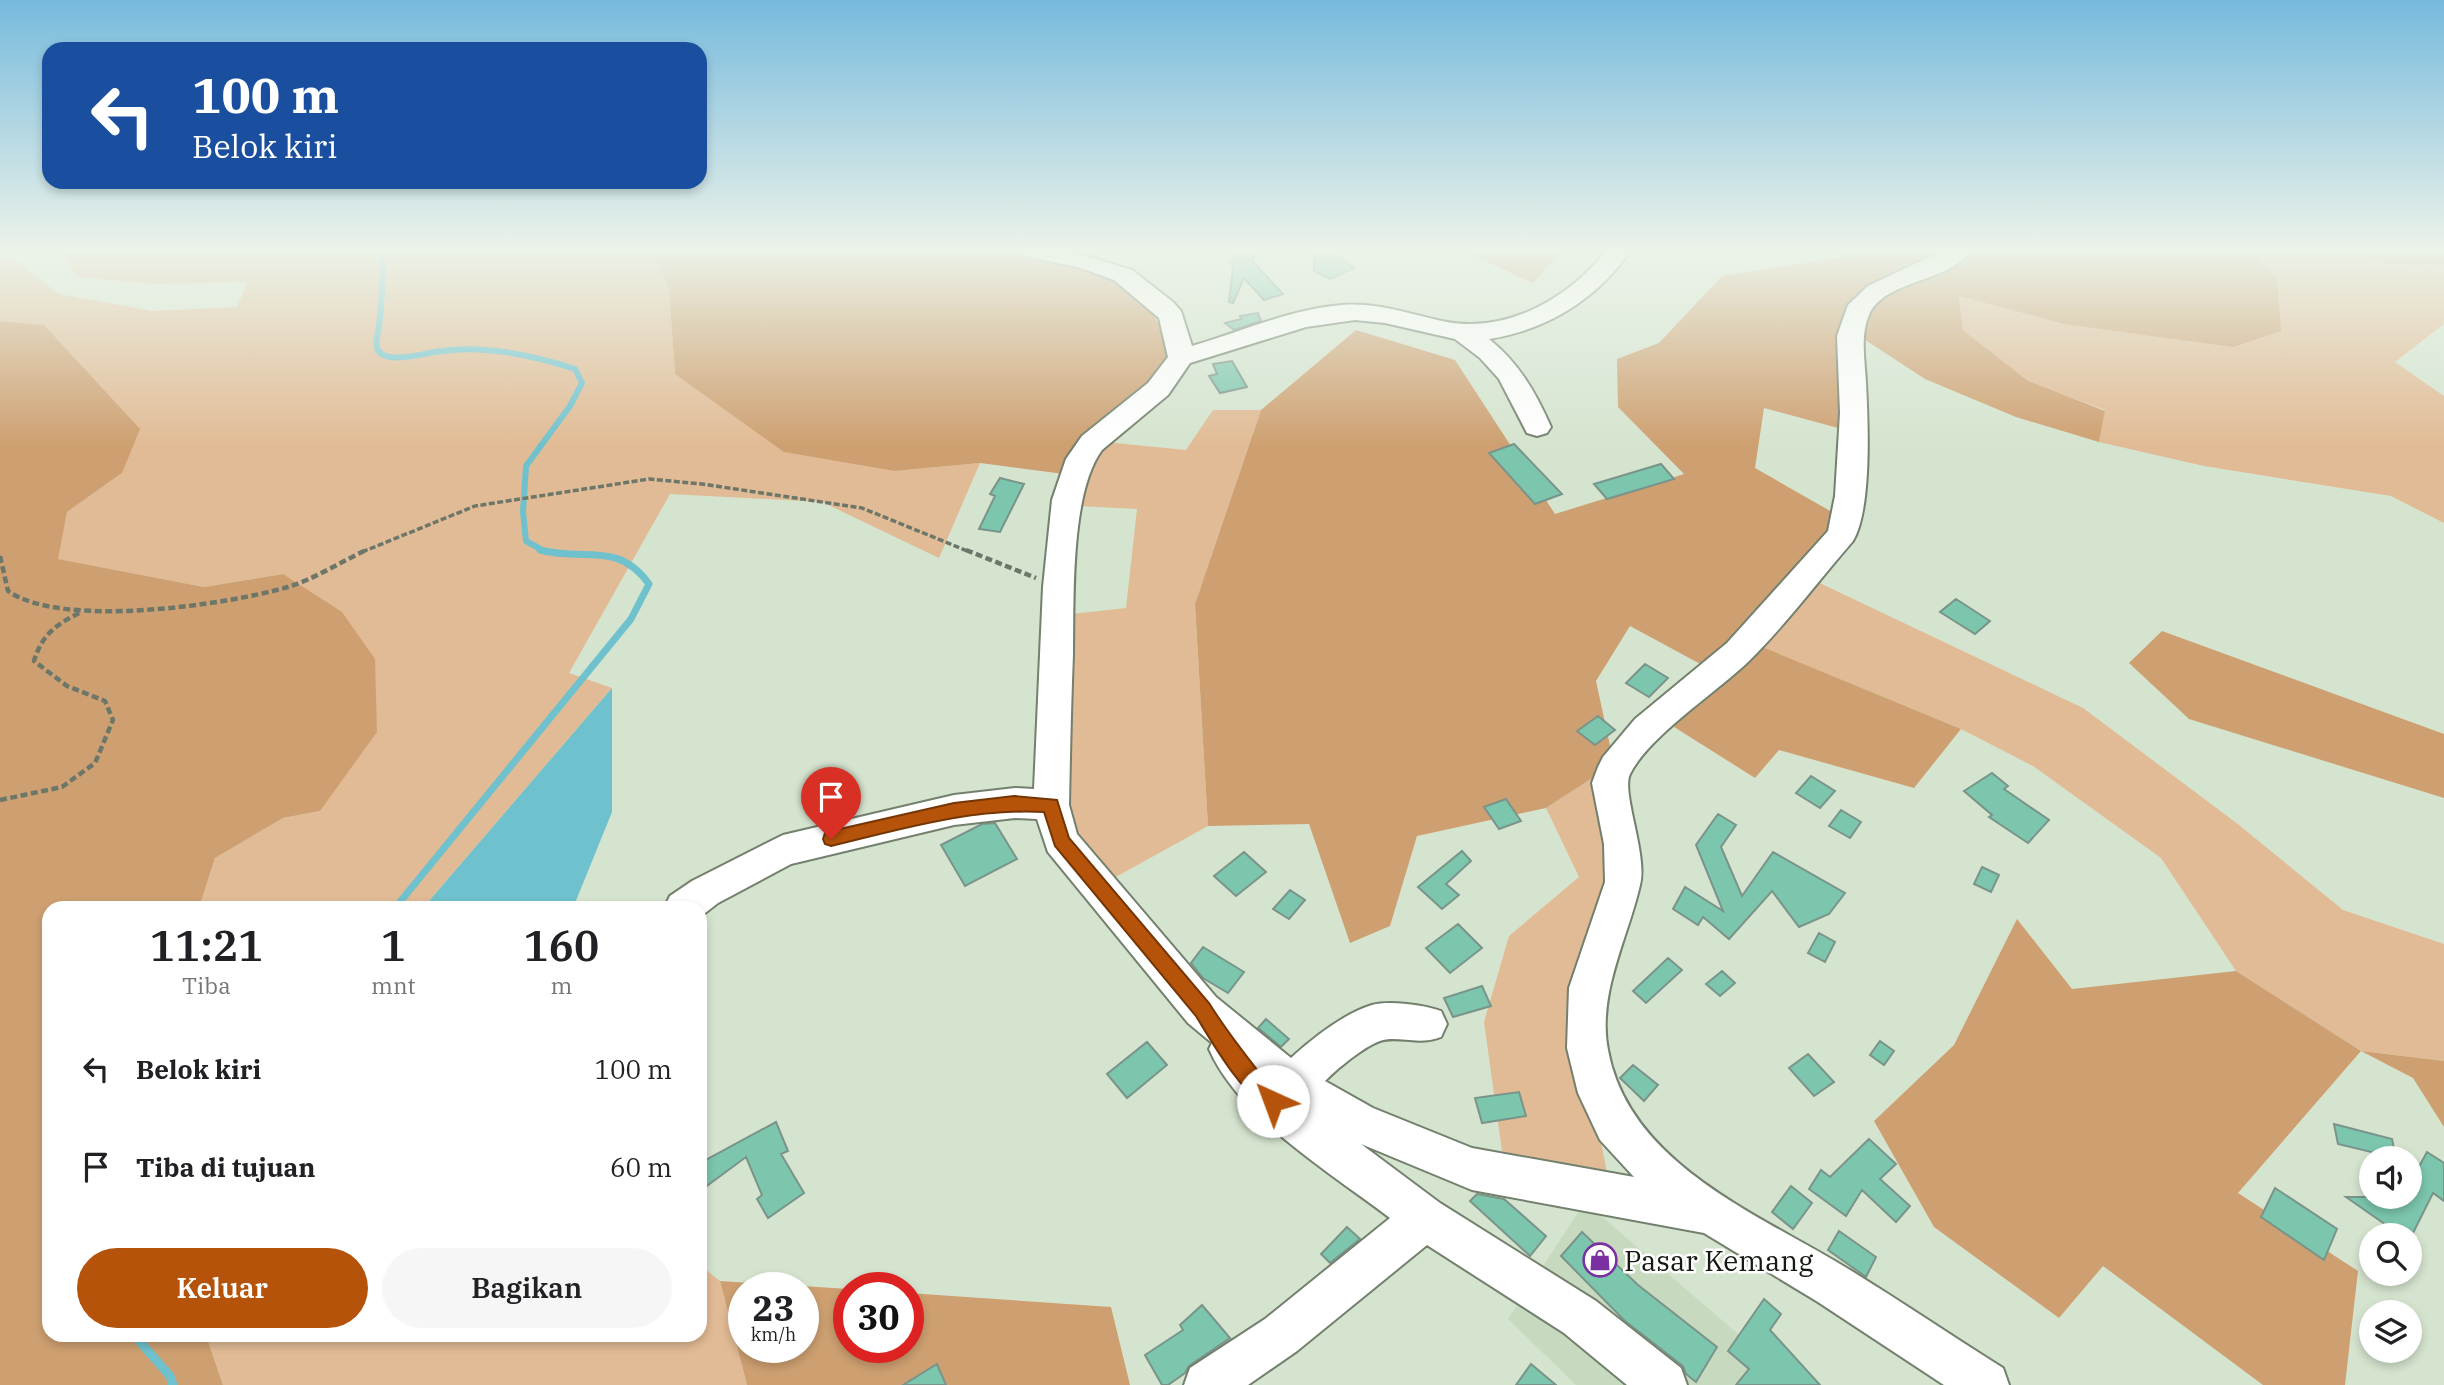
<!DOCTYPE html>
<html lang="id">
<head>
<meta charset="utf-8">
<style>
  :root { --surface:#fff; --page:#f6f6f6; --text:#202124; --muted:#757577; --accent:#b45309 }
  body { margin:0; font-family:"IBM Plex Serif",serif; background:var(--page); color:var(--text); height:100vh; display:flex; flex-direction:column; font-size:26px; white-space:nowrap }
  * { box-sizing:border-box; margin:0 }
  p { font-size:23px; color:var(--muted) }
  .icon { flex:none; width:38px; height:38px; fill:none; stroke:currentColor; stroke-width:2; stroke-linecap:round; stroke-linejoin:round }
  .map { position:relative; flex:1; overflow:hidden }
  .details { position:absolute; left:42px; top:901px; width:665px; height:441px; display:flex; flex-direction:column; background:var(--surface); border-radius:21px; box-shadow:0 4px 10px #0003 }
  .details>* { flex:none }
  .guide { position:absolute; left:42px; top:42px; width:665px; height:147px; border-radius:21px; box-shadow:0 4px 10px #0003; background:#1a4fa0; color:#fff; overflow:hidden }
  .fabs { position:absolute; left:2359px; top:1146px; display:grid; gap:14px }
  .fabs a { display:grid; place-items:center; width:63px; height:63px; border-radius:50%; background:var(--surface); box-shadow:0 4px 10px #0003; font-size:35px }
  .speed { position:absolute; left:728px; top:1272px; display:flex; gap:14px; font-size:35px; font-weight:700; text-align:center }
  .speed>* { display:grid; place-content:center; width:91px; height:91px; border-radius:50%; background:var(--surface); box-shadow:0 4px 10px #0003; line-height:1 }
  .speed small { font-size:18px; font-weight:400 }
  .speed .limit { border:10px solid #d22; background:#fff; color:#111 }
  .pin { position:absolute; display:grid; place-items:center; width:60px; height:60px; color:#fff; margin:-72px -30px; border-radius:50% 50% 50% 0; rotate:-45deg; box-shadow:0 0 7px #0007 }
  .pin .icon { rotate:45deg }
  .me { position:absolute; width:77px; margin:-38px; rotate:317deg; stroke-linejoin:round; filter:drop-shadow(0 0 5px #0008) }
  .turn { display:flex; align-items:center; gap:24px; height:147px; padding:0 35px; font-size:32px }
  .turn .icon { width:91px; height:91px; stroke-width:2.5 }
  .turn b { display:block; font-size:49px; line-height:60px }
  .eta { display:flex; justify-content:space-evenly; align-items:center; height:119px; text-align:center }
  .eta b { font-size:42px; font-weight:600; line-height:49px }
  .button { display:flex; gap:14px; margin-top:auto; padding:14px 35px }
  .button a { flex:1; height:80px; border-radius:42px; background:var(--accent); color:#fff; font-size:28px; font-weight:600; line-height:80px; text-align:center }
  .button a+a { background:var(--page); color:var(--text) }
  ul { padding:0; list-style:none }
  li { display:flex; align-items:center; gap:21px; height:98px; padding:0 35px }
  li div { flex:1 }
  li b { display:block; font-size:26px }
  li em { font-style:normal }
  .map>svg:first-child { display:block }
</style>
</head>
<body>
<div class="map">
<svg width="2444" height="1385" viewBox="0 0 2444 1385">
  <rect width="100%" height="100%" fill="#d5e4cf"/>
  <!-- built -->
  <path fill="#c7dabf" d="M1585,1202L1797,1385H1576L1508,1319Z"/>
  <!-- green -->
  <path fill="#e1bb95" d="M60,251H653L669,289L675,374L895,471L980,463L939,558L822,502L670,494L569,673L612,688L423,908H199L215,858L283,818L320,811L283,574L204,587L57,559L67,512L122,473L44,325L0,321V260L11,258L59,294L152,311L237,307L248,282L153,284L77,277Z
    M2250,251H2355C2380,268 2415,264 2444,265V324L2395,362L2444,396V523L2391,496L2204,466L2099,442L2105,410L2028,382L1963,330L1959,296L2064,324L2277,278Z
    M1213,410H1261L1195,604L1208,826L1094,889L1062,844L1053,616L1126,608L1137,509L1059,505L1095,441L1186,450Z
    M1807,577L2083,708L2239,825L2343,910L2444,944V1061L2361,1051L2236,971L2161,858L2033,766L1961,729L1759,646Z
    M1614,764L1641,884L1587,964L1586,1072L1609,1181L1502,1151L1484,1022L1509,936L1579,877L1546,808Z
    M700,1265L720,1281L747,1385H223L206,1335H700Z"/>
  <!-- forest -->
  <path fill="#cea071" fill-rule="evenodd" d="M653,251H1085L1146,300L1176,359L1064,474L980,463L895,471L784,452L675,374L669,289Z
    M1462,251H1561L1533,283Z
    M1840,251H2250L2277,278L2281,331L2233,347L2064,324L1959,296L1963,330L2028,381L2105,411L2099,442L2016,417L1925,379L1850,330L1857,433L1764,408L1755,468L1846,520L1760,646L1961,729L1914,788L1779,750L1755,778L1663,720L1704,666L1630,626L1596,681L1614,764L1546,808L1417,836L1390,926L1350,943L1309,824L1208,826L1195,604L1261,410L1356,330L1455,360L1555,514L1684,474L1618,407L1617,359L1659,343L1722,276L1844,257Z
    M2355,251H2444V265C2415,264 2380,268 2355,251Z
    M0,321L44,325L140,429L122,473L67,512L58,559L204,587L283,574L342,612L375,659L377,732L320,811L283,818L215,858L199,908H49V1335H206L223,1385H0Z
    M2162,631L2444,734V798L2189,719L2129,663Z
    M2017,919L2072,989L2236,971L2361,1051L2444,1061V1127L2413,1078L2361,1051L2238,1193L2358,1271L2345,1385H2263L2103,1266L2059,1318L1934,1227L1874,1121L1954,1045Z
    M720,1281L849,1289V1348H908V1293L1111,1307L1130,1385H747ZM744,1288H803V1348H744Z"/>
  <!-- water -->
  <path fill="#6fc2cd" d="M612,688V812L573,908H423Z"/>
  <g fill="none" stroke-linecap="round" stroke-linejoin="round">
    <!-- stream-far2 -->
    <path stroke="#6fc2cd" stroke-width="6" d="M383,251C383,277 382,301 379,326C378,333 375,342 377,348C384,367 426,352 442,351C485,345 535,356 575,369L582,383L570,406L526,466L523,512L526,541L546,552"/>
    <!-- stream-far1 -->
    <path stroke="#6fc2cd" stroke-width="7" d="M395,908L631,619L649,584C617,540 585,562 540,550"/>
    <!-- stream -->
    <path stroke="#6fc2cd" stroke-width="9" d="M49,1205L46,1209L49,1239
      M134,1335L170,1376L173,1385"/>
  </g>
  <!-- building -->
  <path fill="#7cc6ae" stroke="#7a948a" stroke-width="2" d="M1236,251H1257L1252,261L1283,294L1264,300L1244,278L1233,303L1229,302L1233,266L1230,262H1234Z
    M1315,251H1331L1354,268L1330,279L1314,271Z
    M1258,313L1261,321L1234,330L1225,323L1241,319L1240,316Z
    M1232,361L1247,387L1220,393L1209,376L1217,374L1213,364Z
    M1514,444L1562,494L1535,504L1489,453Z
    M1661,464L1674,479L1607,499L1594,484Z
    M1000,478L1024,484L1000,532L979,529L995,496L990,494Z
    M1956,599L1990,621L1975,634L1940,612Z
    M1645,664L1668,678L1649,697L1626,683Z
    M1598,716L1615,730L1595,745L1577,731Z
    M1992,773L2008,786L2004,789L2049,820L2028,843L1989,817L1992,815L1964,791Z
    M1811,776L1835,791L1820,808L1796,793Z
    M1506,799L1521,821L1499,829L1484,807Z
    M1841,810L1861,822L1850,838L1829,826Z
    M1718,814L1736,825L1721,847L1742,896L1773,852L1845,893L1829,914L1799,927L1772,891L1729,939L1703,917L1698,925L1673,909L1685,887L1723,911L1696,845Z
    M995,823L1017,859L965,886L941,845L982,824Z
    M1462,851L1471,861L1446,884L1459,895L1442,909L1418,887Z
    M1244,852L1266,872L1236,896L1214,876Z
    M1982,867L1999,875L1991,892L1974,884Z
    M1290,890L1305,900L1289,919L1273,909Z
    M1458,924L1482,948L1450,973L1426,948Z
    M1819,933L1835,942L1825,962L1808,953Z
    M1203,947L1244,972L1228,993L1203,978L1191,963Z
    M1668,958L1682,970L1646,1003L1633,991Z
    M1722,971L1735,983L1720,996L1706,984Z
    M1482,986L1491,1006L1453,1017L1444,998Z
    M1266,1019L1289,1039L1281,1047L1258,1028Z
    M1880,1041L1894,1051L1884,1065L1870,1055Z
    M1147,1042L1167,1065L1127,1098L1107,1074Z
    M1808,1054L1834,1082L1814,1096L1789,1068Z
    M1633,1065L1658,1085L1644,1101L1620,1078Z
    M1519,1092L1526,1116L1482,1123L1475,1098Z
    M776,1122L788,1151L781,1154L804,1193L768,1218L757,1199L762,1195L746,1157L700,1191V1163Z
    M2334,1124L2392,1139L2396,1158L2338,1144Z
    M1869,1139L1896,1164L1880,1179L1910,1206L1896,1222L1862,1190L1846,1216L1809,1189L1821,1170L1830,1177Z
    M2427,1152L2444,1163V1201L2433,1193L2410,1239V1236H2402L2346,1197H2410V1183Z
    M1791,1186L1812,1203L1793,1229L1772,1212Z
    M2275,1188L2337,1229L2324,1260L2261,1217Z
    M1477,1194L1504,1199L1546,1236L1530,1256L1470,1201Z
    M1347,1227L1360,1239L1330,1263L1321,1254Z
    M1839,1231L1876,1257L1866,1277L1828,1250Z
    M1582,1232L1638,1285L1717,1347L1696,1382L1686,1374L1683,1366L1625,1321L1561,1256Z
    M1764,1299L1781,1314L1770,1330L1820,1385H1736L1749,1369L1728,1351Z
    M1202,1305L1230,1338L1189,1366L1185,1373L1168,1385H1162L1145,1355L1183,1330L1180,1325Z
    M937,1364L946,1385H903Z
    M1531,1364L1556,1385H1516Z"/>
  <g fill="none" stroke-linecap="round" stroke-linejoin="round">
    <defs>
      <path id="minor" d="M1022,251H1069L1132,270L1173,302L1181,311L1192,346C1241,332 1290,309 1342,305C1378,302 1412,315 1447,322C1508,333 1569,298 1606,251H1630C1597,299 1547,330 1489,339C1519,363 1536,393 1551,427L1547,433L1537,436L1527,433L1499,379L1480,358L1455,339L1385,323L1355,320L1306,327L1190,363L1168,395L1102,450C1070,493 1074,600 1073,654C1071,705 1070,755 1069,805L1077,834L1216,997L1291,1058C1313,1038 1343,1014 1372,1005C1389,1000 1425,1005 1441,1011L1447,1024L1441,1037C1418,1046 1397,1035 1380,1041C1363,1047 1337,1069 1325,1081L1373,1108L1472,1148L1634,1177L1600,1140L1578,1093L1567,1048L1569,988L1605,882L1604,844L1592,783L1598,767L1603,757L1635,719L1727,643L1828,531L1835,496L1840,413L1837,336L1848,305L1868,286L1942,251H1970C1951,282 1883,280 1869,315C1860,336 1865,361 1866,383C1868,422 1872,509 1853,541C1818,581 1786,625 1749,661C1717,692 1649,736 1630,774C1621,793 1648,855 1640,885C1628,938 1597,994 1608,1050C1629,1165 1761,1215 1850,1270C1902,1302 1952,1336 2003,1368L2009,1385H1944L1818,1302L1704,1233L1472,1190L1361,1144L1440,1203L1596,1301L1681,1368L1687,1385H1627L1564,1333L1427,1245L1297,1351L1248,1385H1184L1190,1368L1265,1319L1390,1218C1331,1173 1239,1118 1209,1049L1212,1043L1188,1023L1048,852L1037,819L1015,818L954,825L791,864L718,903L700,917V908H664L670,896L692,881L783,835L954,795L1015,788L1034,789L1043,587L1052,500L1066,459L1082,436L1148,383L1168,357L1159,318L1114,280L1078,267L1025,256Z"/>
    </defs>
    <!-- minor casing -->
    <use href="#minor" stroke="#73806d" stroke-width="4"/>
    <!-- path-far1 -->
    <path stroke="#6d7769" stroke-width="3.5" stroke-dasharray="6 2.5" stroke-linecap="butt" d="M362,552L475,506L649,479L702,484L862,508L970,552"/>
    <!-- path -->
    <path stroke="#6d7769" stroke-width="4.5" stroke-dasharray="7 3.5" stroke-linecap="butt" d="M966,550L1036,578
      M0,556L8,591C62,629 226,605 288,587C314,579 341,562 366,550
      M0,800L62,787L95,763L113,720L105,701L67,686L34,661C42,634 57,624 81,612"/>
    <!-- minor -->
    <use href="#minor" fill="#fff" fill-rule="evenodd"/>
  </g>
  <!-- sky -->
  <linearGradient id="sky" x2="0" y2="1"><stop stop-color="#77badd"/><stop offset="0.56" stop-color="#ecf3e9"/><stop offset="1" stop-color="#ecf3e9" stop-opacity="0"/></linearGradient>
  <rect width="2444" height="445" fill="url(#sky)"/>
  <!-- route -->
  <path fill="#b45309" stroke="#753606" stroke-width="2" d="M1014,796L1057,800L1069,838L1209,1003C1225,1029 1243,1052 1262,1076C1269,1085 1279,1090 1283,1101L1280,1108L1273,1110C1244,1099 1212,1042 1196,1016L1055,846L1044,812C971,808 902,829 831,846L825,844L823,839L825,833L831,831L954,803Z"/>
  <!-- icons -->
  <defs>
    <symbol id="shop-ring" viewBox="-11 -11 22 22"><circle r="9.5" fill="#fff" stroke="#7b30a2" stroke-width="1.5"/><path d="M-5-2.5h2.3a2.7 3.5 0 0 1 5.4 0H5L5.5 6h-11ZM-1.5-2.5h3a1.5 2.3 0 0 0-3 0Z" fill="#7b30a2"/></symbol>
  </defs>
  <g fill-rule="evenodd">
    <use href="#shop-ring" x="1581" y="1241" width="38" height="38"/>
  </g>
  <g text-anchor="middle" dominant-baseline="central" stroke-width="5" stroke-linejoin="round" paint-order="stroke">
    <!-- near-poi labels -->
    <g font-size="28" fill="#141912" stroke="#fff" text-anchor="start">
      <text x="1624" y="1260">Pasar Kemang</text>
    </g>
  </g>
</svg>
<div class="fabs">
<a><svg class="icon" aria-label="sound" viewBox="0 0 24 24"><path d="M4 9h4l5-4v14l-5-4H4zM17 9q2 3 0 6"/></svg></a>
<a><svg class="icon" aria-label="search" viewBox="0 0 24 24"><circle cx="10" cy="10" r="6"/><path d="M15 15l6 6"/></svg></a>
<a><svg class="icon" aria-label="layers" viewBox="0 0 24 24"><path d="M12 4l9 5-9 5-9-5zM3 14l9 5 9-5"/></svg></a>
</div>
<div class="speed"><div>23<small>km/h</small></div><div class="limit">30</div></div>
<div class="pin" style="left:831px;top:839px;background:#d93025"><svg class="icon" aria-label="arrive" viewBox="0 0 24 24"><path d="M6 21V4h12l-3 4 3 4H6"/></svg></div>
<svg class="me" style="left:1273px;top:1101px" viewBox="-20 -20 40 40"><circle r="19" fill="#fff"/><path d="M0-13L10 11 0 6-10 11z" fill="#b45309"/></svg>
<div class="guide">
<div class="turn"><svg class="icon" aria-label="left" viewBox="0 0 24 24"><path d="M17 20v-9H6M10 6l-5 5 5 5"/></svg><div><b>100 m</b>Belok kiri</div></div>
</div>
<section class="details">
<div class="eta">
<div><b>11:21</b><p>Tiba</p></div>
<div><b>1</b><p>mnt</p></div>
<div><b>160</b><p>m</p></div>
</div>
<ul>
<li><svg class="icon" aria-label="left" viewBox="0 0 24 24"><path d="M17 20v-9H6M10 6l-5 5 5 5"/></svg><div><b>Belok kiri</b></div><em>100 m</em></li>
<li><svg class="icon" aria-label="arrive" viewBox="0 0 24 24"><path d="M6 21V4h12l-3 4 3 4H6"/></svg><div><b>Tiba di tujuan</b></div><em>60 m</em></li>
</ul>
<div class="button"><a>Keluar</a><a>Bagikan</a></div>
</section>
</div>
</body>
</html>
